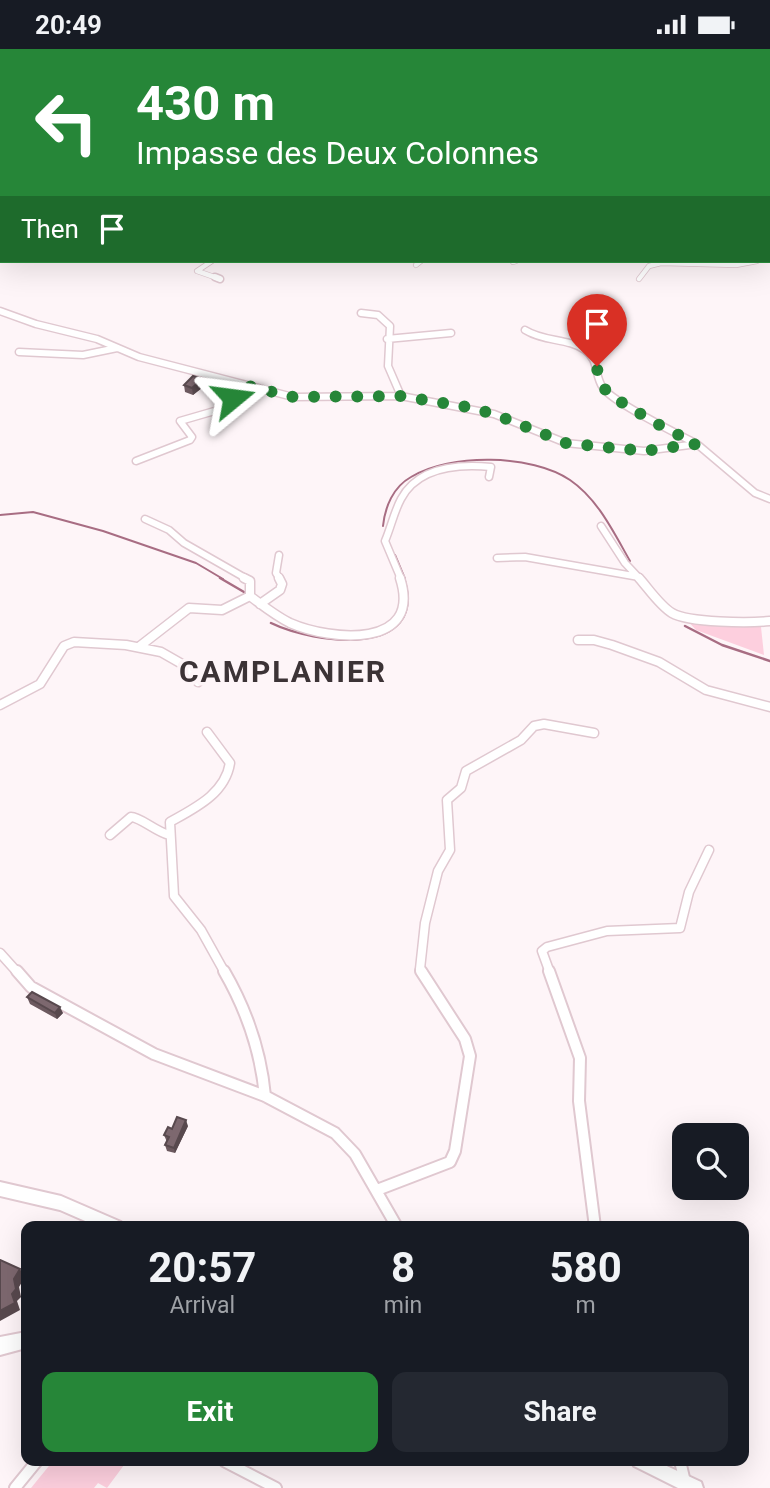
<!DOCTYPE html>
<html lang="en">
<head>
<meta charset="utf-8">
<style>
  :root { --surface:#171b24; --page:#242831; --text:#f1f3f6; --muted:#9ea1a6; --accent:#268638 }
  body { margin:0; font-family:Roboto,sans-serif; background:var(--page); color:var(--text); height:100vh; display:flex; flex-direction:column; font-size:26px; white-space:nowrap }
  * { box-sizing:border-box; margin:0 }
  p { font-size:23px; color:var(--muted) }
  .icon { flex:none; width:38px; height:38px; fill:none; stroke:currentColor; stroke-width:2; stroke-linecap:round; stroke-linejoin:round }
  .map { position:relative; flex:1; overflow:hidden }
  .sheet { position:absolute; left:21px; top:1172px; width:728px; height:245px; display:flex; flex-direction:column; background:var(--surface); border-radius:14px; box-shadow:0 7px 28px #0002 }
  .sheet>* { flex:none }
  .hud { position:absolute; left:0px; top:0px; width:770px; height:214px; box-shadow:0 7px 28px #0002; background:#268638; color:#fff; overflow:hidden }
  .fabs { position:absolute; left:672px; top:1074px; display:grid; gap:14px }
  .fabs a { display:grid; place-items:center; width:77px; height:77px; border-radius:14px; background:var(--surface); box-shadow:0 7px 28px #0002; font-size:35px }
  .pin { position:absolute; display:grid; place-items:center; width:60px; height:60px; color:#fff; margin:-72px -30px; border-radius:50% 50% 50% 0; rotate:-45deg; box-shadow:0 0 7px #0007 }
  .pin .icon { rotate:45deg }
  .me { position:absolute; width:77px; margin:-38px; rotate:74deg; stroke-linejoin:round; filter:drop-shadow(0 0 5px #0008) }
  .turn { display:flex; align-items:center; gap:24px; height:147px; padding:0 21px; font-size:32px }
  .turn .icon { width:91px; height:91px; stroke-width:2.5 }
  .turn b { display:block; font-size:49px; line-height:60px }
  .then { display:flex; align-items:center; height:66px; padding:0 21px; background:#0003; gap:14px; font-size:26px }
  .eta { display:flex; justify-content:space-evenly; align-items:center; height:119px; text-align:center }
  .eta b { font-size:42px; font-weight:700; line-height:49px }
  .action { display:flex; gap:14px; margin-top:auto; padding:14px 21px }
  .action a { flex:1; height:80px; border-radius:14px; background:var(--accent); color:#fff; font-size:28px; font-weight:700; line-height:80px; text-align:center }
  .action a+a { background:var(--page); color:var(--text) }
  .status { display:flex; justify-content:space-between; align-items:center; height:49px; padding:0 35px; background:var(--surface); direction:ltr }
  .status svg { height:19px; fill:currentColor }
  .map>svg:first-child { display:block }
</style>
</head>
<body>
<div class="status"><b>20:49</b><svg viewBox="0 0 49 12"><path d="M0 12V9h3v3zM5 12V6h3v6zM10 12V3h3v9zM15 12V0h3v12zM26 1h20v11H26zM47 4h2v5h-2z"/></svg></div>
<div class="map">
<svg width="770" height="1439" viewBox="0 0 770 1439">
  <rect width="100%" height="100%" fill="#fef5f8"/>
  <!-- green -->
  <path fill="#fdcfde" d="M355,0H770V47L768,2Z
    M685,569L761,578L764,606L696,581Z
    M53,1412H127L107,1439L98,1434L94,1439H31Z"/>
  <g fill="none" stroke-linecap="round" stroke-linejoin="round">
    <!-- stream-far1 -->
    <path stroke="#a86d83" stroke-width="2" d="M0,466L33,463L103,482L196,514L223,530
      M383,477C385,458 393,438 411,428C450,404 532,405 570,431C598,450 614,484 630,512
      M395,506L405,530"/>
    <!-- stream -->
    <path stroke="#a86d83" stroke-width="2.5" d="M220,529L244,543
      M271,574C314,595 429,610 404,529
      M685,577L722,596L770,612"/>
    <defs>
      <path id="minor-far3" d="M284,0L288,2
        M150,2L153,0
        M212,212L197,222L220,230
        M513,213L516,212
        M416,216L421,212
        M639,230L649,217L661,214L736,216L757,212"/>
      <path id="minor-far2" d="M215,228L220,230
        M0,262L36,275L97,290L139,308L293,348L401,347L494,365L566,394L644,402L697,395L755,444L770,450
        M361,264L378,266L390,277L388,317L401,347
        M525,281C544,293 568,289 585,301C599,311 594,326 603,339C614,354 676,384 695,394
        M387,290L451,284
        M19,303L83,306L117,299
        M136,412L190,391L192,388L180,372L218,361L249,337
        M145,470L169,481L184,494L247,530
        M601,477L625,514L640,530
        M279,506L276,524L280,530
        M497,509L525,508L639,528
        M401,530L385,492C391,478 394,463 401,450C418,418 459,415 491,418L489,428"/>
      <path id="minor-far1" d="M244,529L250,532V547
        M639,529C648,539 660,557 672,564C689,574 750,574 770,572
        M260,555L280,541L282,535L279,529
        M578,591H594L612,596L659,613L706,641L770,658
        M140,597L189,559L222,561L250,547C263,557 276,567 290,574C331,592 423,600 400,529
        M0,656L40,635L64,597L74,593L126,596L161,603L189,619L198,633
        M207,683L230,714C225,745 195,759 170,773L174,847L201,881L225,924
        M110,786L131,768C140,768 155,782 169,786
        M0,904L18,924
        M423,924L420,920L425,874L438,822L450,801L447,751L461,739L466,722L521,691L534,677L544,675L594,684
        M550,924L542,902L547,898L607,882L680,879L689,843L709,801"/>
      <path id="minor" d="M17,922L31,938L154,1005L265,1047L335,1084L355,1105L397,1178
        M224,922C246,960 261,1004 265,1047
        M549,922L580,1009L579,1052L595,1178
        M377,1141L450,1113L455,1102L470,1007L465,990L421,922
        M224,1412L276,1439
        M680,1412L685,1433
        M15,1439L37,1412"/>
      <path id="secondary" d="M0,1133L61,1147L121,1173L123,1178H99L60,1161L0,1147Z
        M631,1412H656L701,1433L703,1439H678L634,1417Z"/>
      <path id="primary" d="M176,0L175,2H167L169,0Z
        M0,126H2V132H0Z
        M26,1283V1299L0,1306V1288Z"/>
    </defs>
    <!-- minor-far3 casing -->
    <use href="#minor-far3" stroke="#e0c8d0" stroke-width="6"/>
    <!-- minor-far2 casing -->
    <use href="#minor-far2" stroke="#e0c8d0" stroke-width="9"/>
    <!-- minor-far1 casing -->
    <use href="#minor-far1" stroke="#e0c8d0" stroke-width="11"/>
    <!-- minor casing -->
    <use href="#minor" stroke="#e0c8d0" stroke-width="14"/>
    <!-- secondary casing -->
    <use href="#secondary" stroke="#e0c8d0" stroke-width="4"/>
    <!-- primary casing -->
    <use href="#primary" stroke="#e0c8d0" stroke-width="4"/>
    <!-- minor-far3 -->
    <use href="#minor-far3" stroke="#fff" stroke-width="4.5"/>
    <!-- minor-far2 -->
    <use href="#minor-far2" stroke="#fff" stroke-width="6"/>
    <!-- minor-far1 -->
    <use href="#minor-far1" stroke="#fff" stroke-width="8"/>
    <!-- minor -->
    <use href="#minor" stroke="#fff" stroke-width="10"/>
    <!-- secondary -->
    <use href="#secondary" fill="#fff" fill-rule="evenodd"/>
    <!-- primary -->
    <use href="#primary" fill="#fff" fill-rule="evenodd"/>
  </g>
  <!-- wall -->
  <path fill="#6c595f" d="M202,330L203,338L193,346L185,343L184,336Z
    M27,948L63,964L57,970L30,955Z
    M188,1077L175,1104L167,1102L165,1096L167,1093L164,1086L172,1080Z"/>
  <!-- shaded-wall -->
  <path fill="#58494e" d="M202,330L203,338L193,346L192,339Z
    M60,958L63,964L57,970L55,964Z
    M186,1071L188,1077L175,1104L174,1099Z
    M20,1220L25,1228L19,1238L21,1248L17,1252L20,1261L0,1272V1262L14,1230Z"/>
  <!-- building -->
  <path fill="#7d686f" stroke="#58494e" stroke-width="2" d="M193,327L202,330L192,339L184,336Z
    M32,943L60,958L55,964L27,948Z
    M177,1068L186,1071L174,1099L165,1096L169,1088L164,1086L168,1078L172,1080Z
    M0,1211L20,1220L14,1230L16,1240L12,1245L15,1254L0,1262Z"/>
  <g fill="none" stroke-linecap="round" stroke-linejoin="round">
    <!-- route -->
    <path stroke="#268638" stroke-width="12" stroke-dasharray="0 21.6" d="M233,349L249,337L293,348L401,347L468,358L494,365L566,394L644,402L696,395L652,372L608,345L598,329L597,317"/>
  </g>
  <g text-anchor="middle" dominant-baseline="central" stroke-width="7" stroke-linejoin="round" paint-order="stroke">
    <!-- district labels -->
    <g font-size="30" font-weight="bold" letter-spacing="2" fill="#3c3336" stroke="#fef5f8">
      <text x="283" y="622">CAMPLANIER</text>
    </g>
  </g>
</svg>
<div class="fabs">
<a><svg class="icon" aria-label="search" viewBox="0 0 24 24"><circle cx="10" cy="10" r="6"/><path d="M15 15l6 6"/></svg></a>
</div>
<div class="pin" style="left:597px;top:317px;background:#d93025"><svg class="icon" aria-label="arrive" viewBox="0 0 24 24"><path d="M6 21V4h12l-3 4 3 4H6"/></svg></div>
<svg class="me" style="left:233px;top:349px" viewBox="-20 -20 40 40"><path d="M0-17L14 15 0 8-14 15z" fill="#268638" stroke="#fff" stroke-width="4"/></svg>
<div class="hud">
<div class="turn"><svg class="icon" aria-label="left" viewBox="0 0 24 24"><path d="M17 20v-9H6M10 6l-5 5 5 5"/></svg><div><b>430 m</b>Impasse des Deux Colonnes</div></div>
<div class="then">Then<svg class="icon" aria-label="arrive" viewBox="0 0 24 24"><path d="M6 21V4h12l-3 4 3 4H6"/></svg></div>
</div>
<section class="sheet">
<div class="eta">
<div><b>20:57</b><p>Arrival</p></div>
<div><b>8</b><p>min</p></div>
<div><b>580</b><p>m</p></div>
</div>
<div class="action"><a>Exit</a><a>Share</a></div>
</section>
</div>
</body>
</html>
